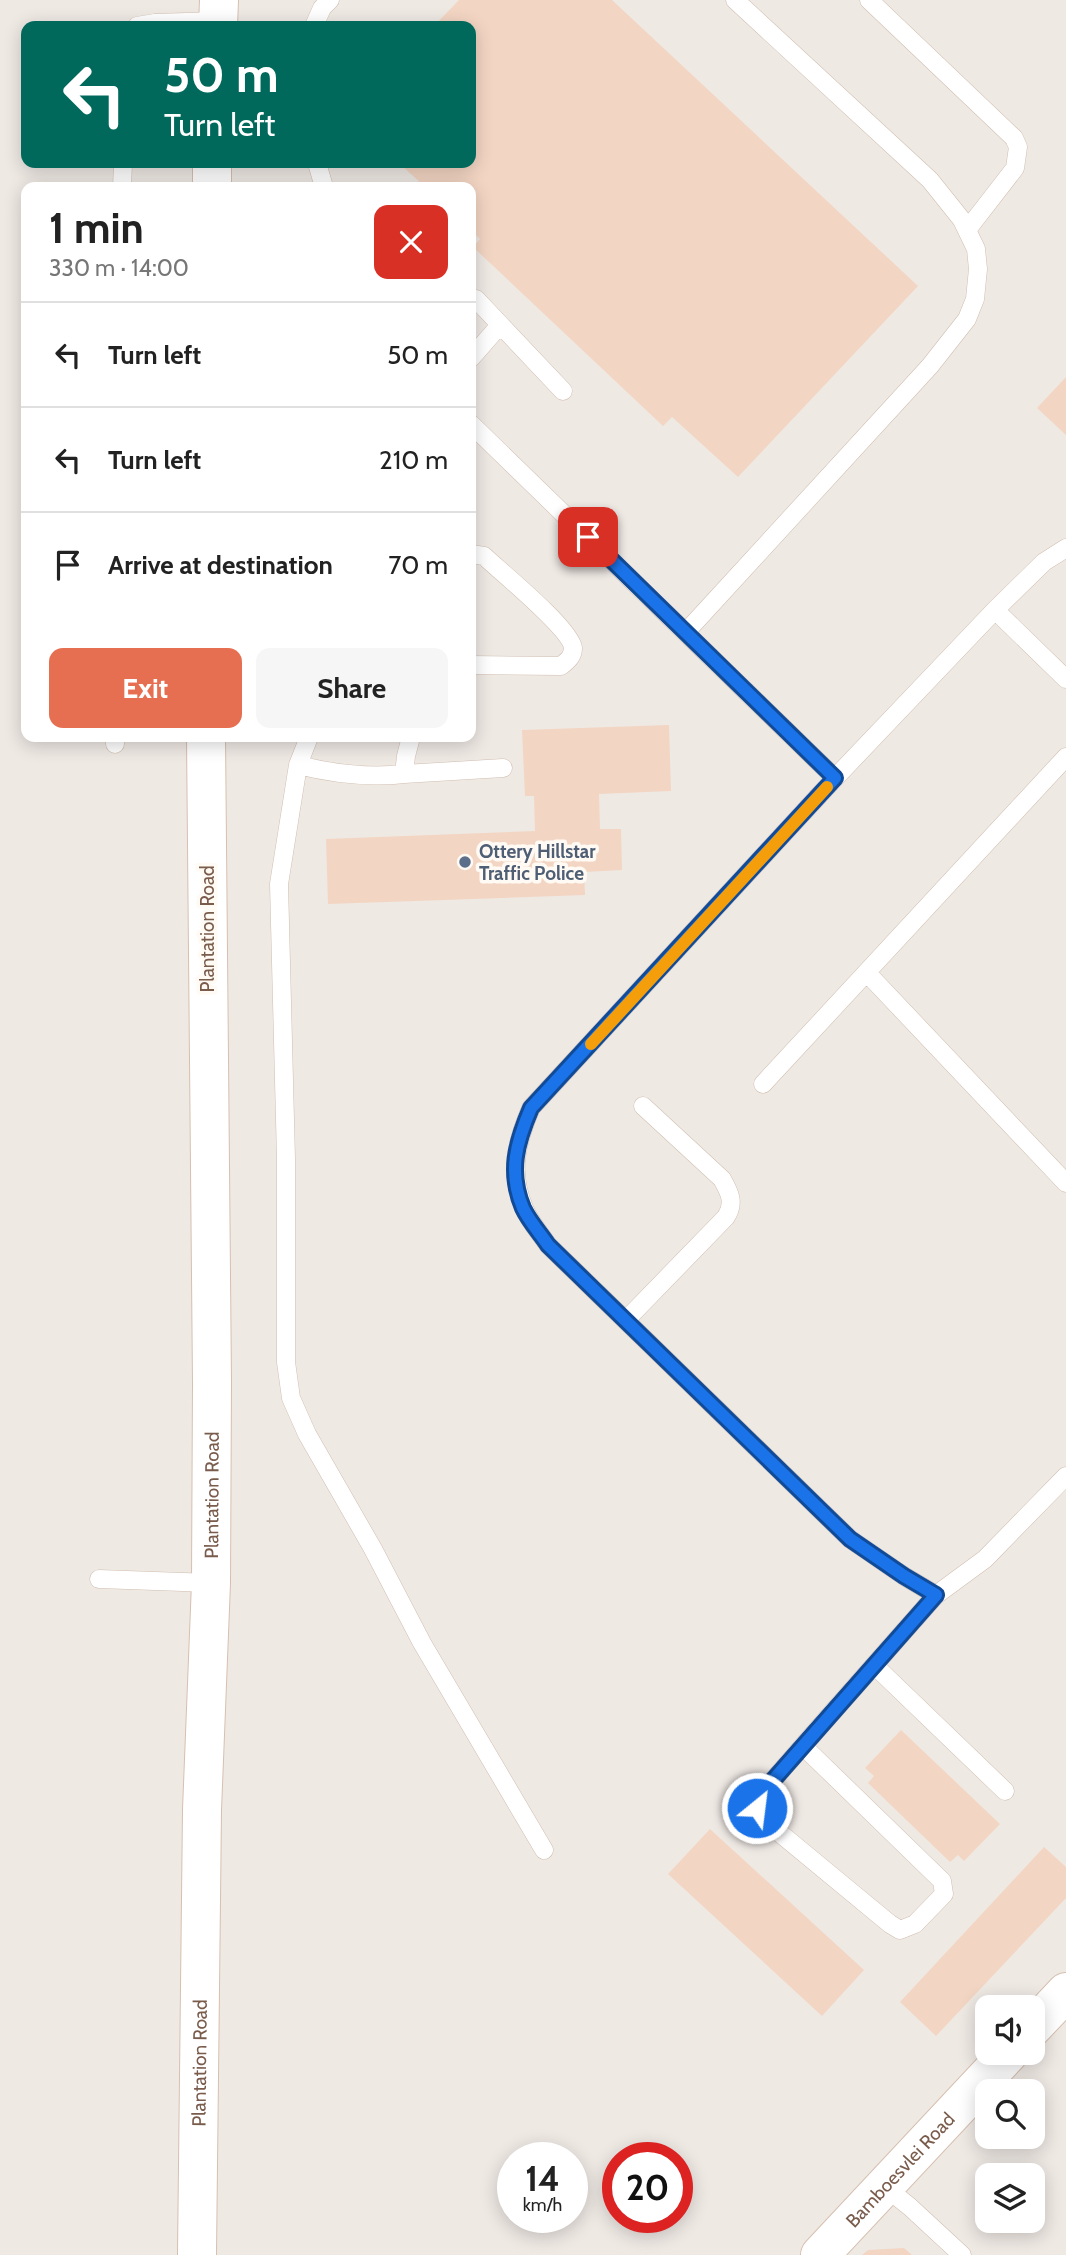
<!DOCTYPE html>
<html lang="en">
<head>
<meta charset="utf-8">
<style>
  :root { --surface:#fff; --page:#f6f6f6; --text:#222; --muted:#767676; --line:#e0e0e0; --accent:#e76f51 }
  body { margin:0; font-family:Cabin,sans-serif; background:var(--page); color:var(--text); height:100vh; display:flex; flex-direction:column; font-size:26px; white-space:nowrap }
  * { box-sizing:border-box; margin:0 }
  p { font-size:23px; color:var(--muted) }
  .icon { flex:none; width:38px; height:38px; fill:none; stroke:currentColor; stroke-width:2; stroke-linecap:round; stroke-linejoin:round }
  .map { position:relative; flex:1; overflow:hidden }
  .panel { position:absolute; left:21px; top:182px; width:455px; height:560px; display:flex; flex-direction:column; background:var(--surface); border-radius:14px; box-shadow:0 4px 18px #0003 }
  .panel>* { flex:none }
  .banner { position:absolute; left:21px; top:21px; width:455px; height:147px; border-radius:14px; box-shadow:0 4px 18px #0003; background:#00695c; color:#fff; overflow:hidden }
  .controls { position:absolute; left:975px; top:1995px; display:grid; gap:14px }
  .controls a { display:grid; place-items:center; width:70px; height:70px; border-radius:14px; background:var(--surface); box-shadow:0 4px 18px #0003; font-size:35px }
  .speed { position:absolute; left:497px; top:2142px; display:flex; gap:14px; font-size:35px; font-weight:700; text-align:center }
  .speed>* { display:grid; place-content:center; width:91px; height:91px; border-radius:50%; background:var(--surface); box-shadow:0 4px 18px #0003; line-height:1 }
  .speed small { font-size:18px; font-weight:400 }
  .speed .limit { border:10px solid #d22; background:#fff; color:#111 }
  .pin { position:absolute; display:grid; place-items:center; width:60px; height:60px; color:#fff; margin:-30px; border-radius:14px; box-shadow:0 4px 10px #0006 }
  .me { position:absolute; width:77px; margin:-38px; rotate:29deg; stroke-linejoin:round; filter:drop-shadow(0 0 5px #0008) }
  .turn { display:flex; align-items:center; gap:24px; height:147px; padding:0 28px; font-size:32px }
  .turn .icon { width:91px; height:91px; stroke-width:2.5 }
  .turn b { display:block; font-size:49px; line-height:60px }
  .round { display:grid; place-items:center; flex:none; width:74px; height:74px; border-radius:14px; background:var(--page) }
  .headline { display:flex; align-items:center; justify-content:space-between; height:119px; padding:0 28px }
  h1 { font-size:42px; font-weight:700; line-height:52px }
  .button { display:flex; gap:14px; margin-top:auto; padding:14px 28px }
  .button a { flex:1; height:80px; border-radius:14px; background:var(--accent); color:#fff; font-size:28px; font-weight:700; line-height:80px; text-align:center }
  .button a+a { background:var(--page); color:var(--text) }
  ul { padding:0; list-style:none }
  li { display:flex; align-items:center; gap:21px; height:105px; padding:0 28px; border-top:2px solid var(--line) }
  li div { flex:1 }
  li b { display:block; font-size:26px }
  li em { font-style:normal }
  .map>svg:first-child { display:block }
</style>
</head>
<body>
<div class="map">
<svg width="1066" height="2255" viewBox="0 0 1066 2255">
  <rect width="100%" height="100%" fill="#fdf6ec"/>
  <!-- industrial -->
  <path fill="#efe9e4" fill-rule="evenodd" d="M0,0H1066V2255H0ZM26,26H471V163H26ZM26,187H471V737H26ZM987,2007H1032V2053H987ZM987,2091H1032V2137H987ZM513,2158H572V2217H513ZM618,2158H677V2217H618ZM987,2175H1032V2221H987Z"/>
  <!-- building -->
  <path fill="#f3d5c3" d="M459,0H612L918,286L738,477L672,417L663,426L473,247L480,239L471,230V187H425L399,163H471V26H434Z
    M1066,377V435L1037,408Z
    M669,725L671,791L599,794L600,829H621L622,870L584,872L585,895L328,904L326,839L535,831L534,796H525L522,730Z
    M901,1730L1000,1824L964,1861L958,1855L950,1862L868,1783L874,1776L865,1768Z
    M710,1829L864,1970L822,2016L668,1874Z
    M1044,1847L1066,1867V1898L936,2036L900,2002Z
    M904,2248L912,2255H862L868,2250Z"/>
  <g fill="none" stroke-linecap="round" stroke-linejoin="round">
    <defs>
      <path id="lane" d="M869,0L1014,138L1018,147L1015,168L967,230
        M137,26L155,23L218,21
        M314,26L322,8L330,0
        M317,163L324,187
        M122,187L123,163
        M476,299L563,391
        M471,358L500,325
        M471,424L835,778
        M1066,548L1044,562L995,610L835,778L531,1108C516,1143 509,1172 524,1208C529,1221 540,1233 548,1245L850,1539L904,1576L936,1595L985,1559L1066,1476
        M471,554L484,556C501,572 571,629 573,648C573,657 567,661 561,666L471,665
        M995,610L1066,679
        M686,632L930,366L967,319L975,299L978,269L976,249L962,220L930,180L735,0
        M115,737V744
        M309,737L298,765L279,884L286,1159V1362L291,1398L307,1434L373,1549L422,1643L544,1850
        M298,765C334,774 368,778 404,774L406,756L411,737
        M404,774L503,768
        M867,973L1066,1183
        M763,1084L1066,757
        M626,1320L726,1217C735,1203 730,1193 722,1179L643,1106
        M99,1579L211,1583
        M874,1665L1005,1791
        M803,1746L942,1881L944,1894L915,1924L900,1930L890,1924L764,1820C757,1812 756,1805 760,1795C818,1728 877,1662 936,1595
        M884,2186L910,2207L962,2255"/>
      <g id="secondary">
        <path d="M218,26L219,0"/>
        <path d="M212,187V163"/>
        <path d="M1032,2028L1066,1992"/>
        <path id="s1" d="M197,2255L202,1810L211,1583L212,1383L206,737"/>
        <path id="s2" d="M820,2255L1009,2053"/>
      </g>
    </defs>
    <!-- lane casing -->
    <use href="#lane" stroke="#d1beb0" stroke-width="19"/>
    <!-- secondary casing -->
    <use href="#secondary" stroke="#d6c0b0" stroke-width="40"/>
    <!-- lane -->
    <use href="#lane" stroke="#fff" stroke-width="18"/>
    <!-- secondary -->
    <use href="#secondary" stroke="#fff" stroke-width="38"/>
  </g>
  <g fill="none" stroke-linecap="round" stroke-linejoin="round">
    <defs>
      <path id="route" d="M588,537L835,778L531,1108C516,1143 508,1172 523,1208C529,1221 540,1233 548,1245L850,1539L904,1576L936,1595L760,1795L757,1803V1808"/>
    </defs>
    <!-- route casing -->
    <use href="#route" stroke="#114b97" stroke-width="18"/>
    <!-- route -->
    <use href="#route" stroke="#1a73e8" stroke-width="12"/>
    <!-- slow -->
    <path stroke="#f59e0b" stroke-width="12" d="M591,1044L827,787"/>
  </g>
  <!-- markers -->
  <circle fill="#5c6f8a" stroke="#fffaf3" stroke-width="2.5" cx="465" cy="862" r="7"/>
  <g text-anchor="middle" dominant-baseline="central" stroke-width="7" stroke-linejoin="round" paint-order="stroke">
    <!-- service labels -->
    <g font-size="19" font-weight="bold" fill="#4e5e75" stroke="#fffaf3" text-anchor="start">
      <text x="479" y="851">Ottery Hillstar<tspan x="479" dy="22">Traffic Police</tspan></text>
    </g>
    <!-- street labels -->
    <g font-size="19" fill="#7a5c4d" stroke="#fffaf3">
      <text transform="translate(207 929) rotate(-90)">Plantation Road</text>
      <text stroke="none"><textPath href="#s1" startOffset="760">Plantation Road</textPath></text>
      <text stroke="none"><textPath href="#s1" startOffset="192">Plantation Road</textPath></text>
      <text stroke="none"><textPath href="#s2" startOffset="117">Bamboesvlei Road</textPath></text>
    </g>
  </g>
</svg>
<div class="controls">
<a><svg class="icon" aria-label="sound" viewBox="0 0 24 24"><path d="M4 9h4l5-4v14l-5-4H4zM17 9q2 3 0 6"/></svg></a>
<a><svg class="icon" aria-label="search" viewBox="0 0 24 24"><circle cx="10" cy="10" r="6"/><path d="M15 15l6 6"/></svg></a>
<a><svg class="icon" aria-label="layers" viewBox="0 0 24 24"><path d="M12 4l9 5-9 5-9-5zM3 14l9 5 9-5"/></svg></a>
</div>
<div class="speed"><div>14<small>km/h</small></div><div class="limit">20</div></div>
<div class="pin" style="left:588px;top:537px;background:#d93025"><svg class="icon" aria-label="arrive" viewBox="0 0 24 24"><path d="M6 21V4h12l-3 4 3 4H6"/></svg></div>
<svg class="me" style="left:757px;top:1808px" viewBox="-20 -20 40 40"><circle r="17" fill="#1a73e8" stroke="#fff" stroke-width="3"/><path d="M0-11L8 9 0 5-8 9z" fill="#fff"/></svg>
<div class="banner">
<div class="turn"><svg class="icon" aria-label="left" viewBox="0 0 24 24"><path d="M17 20v-9H6M10 6l-5 5 5 5"/></svg><div><b>50 m</b>Turn left</div></div>
</div>
<section class="panel">
<div class="headline"><div><h1>1 min</h1><p>330 m · 14:00</p></div><a class="round" style="background:#d93025;color:#fff"><svg class="icon" aria-label="close" viewBox="0 0 24 24"><path d="M6 6l12 12M18 6L6 18"/></svg></a></div>
<ul>
<li><svg class="icon" aria-label="left" viewBox="0 0 24 24"><path d="M17 20v-9H6M10 6l-5 5 5 5"/></svg><div><b>Turn left</b></div><em>50 m</em></li>
<li><svg class="icon" aria-label="left" viewBox="0 0 24 24"><path d="M17 20v-9H6M10 6l-5 5 5 5"/></svg><div><b>Turn left</b></div><em>210 m</em></li>
<li><svg class="icon" aria-label="arrive" viewBox="0 0 24 24"><path d="M6 21V4h12l-3 4 3 4H6"/></svg><div><b>Arrive at destination</b></div><em>70 m</em></li>
</ul>
<div class="button"><a>Exit</a><a>Share</a></div>
</section>
</div>
</body>
</html>
